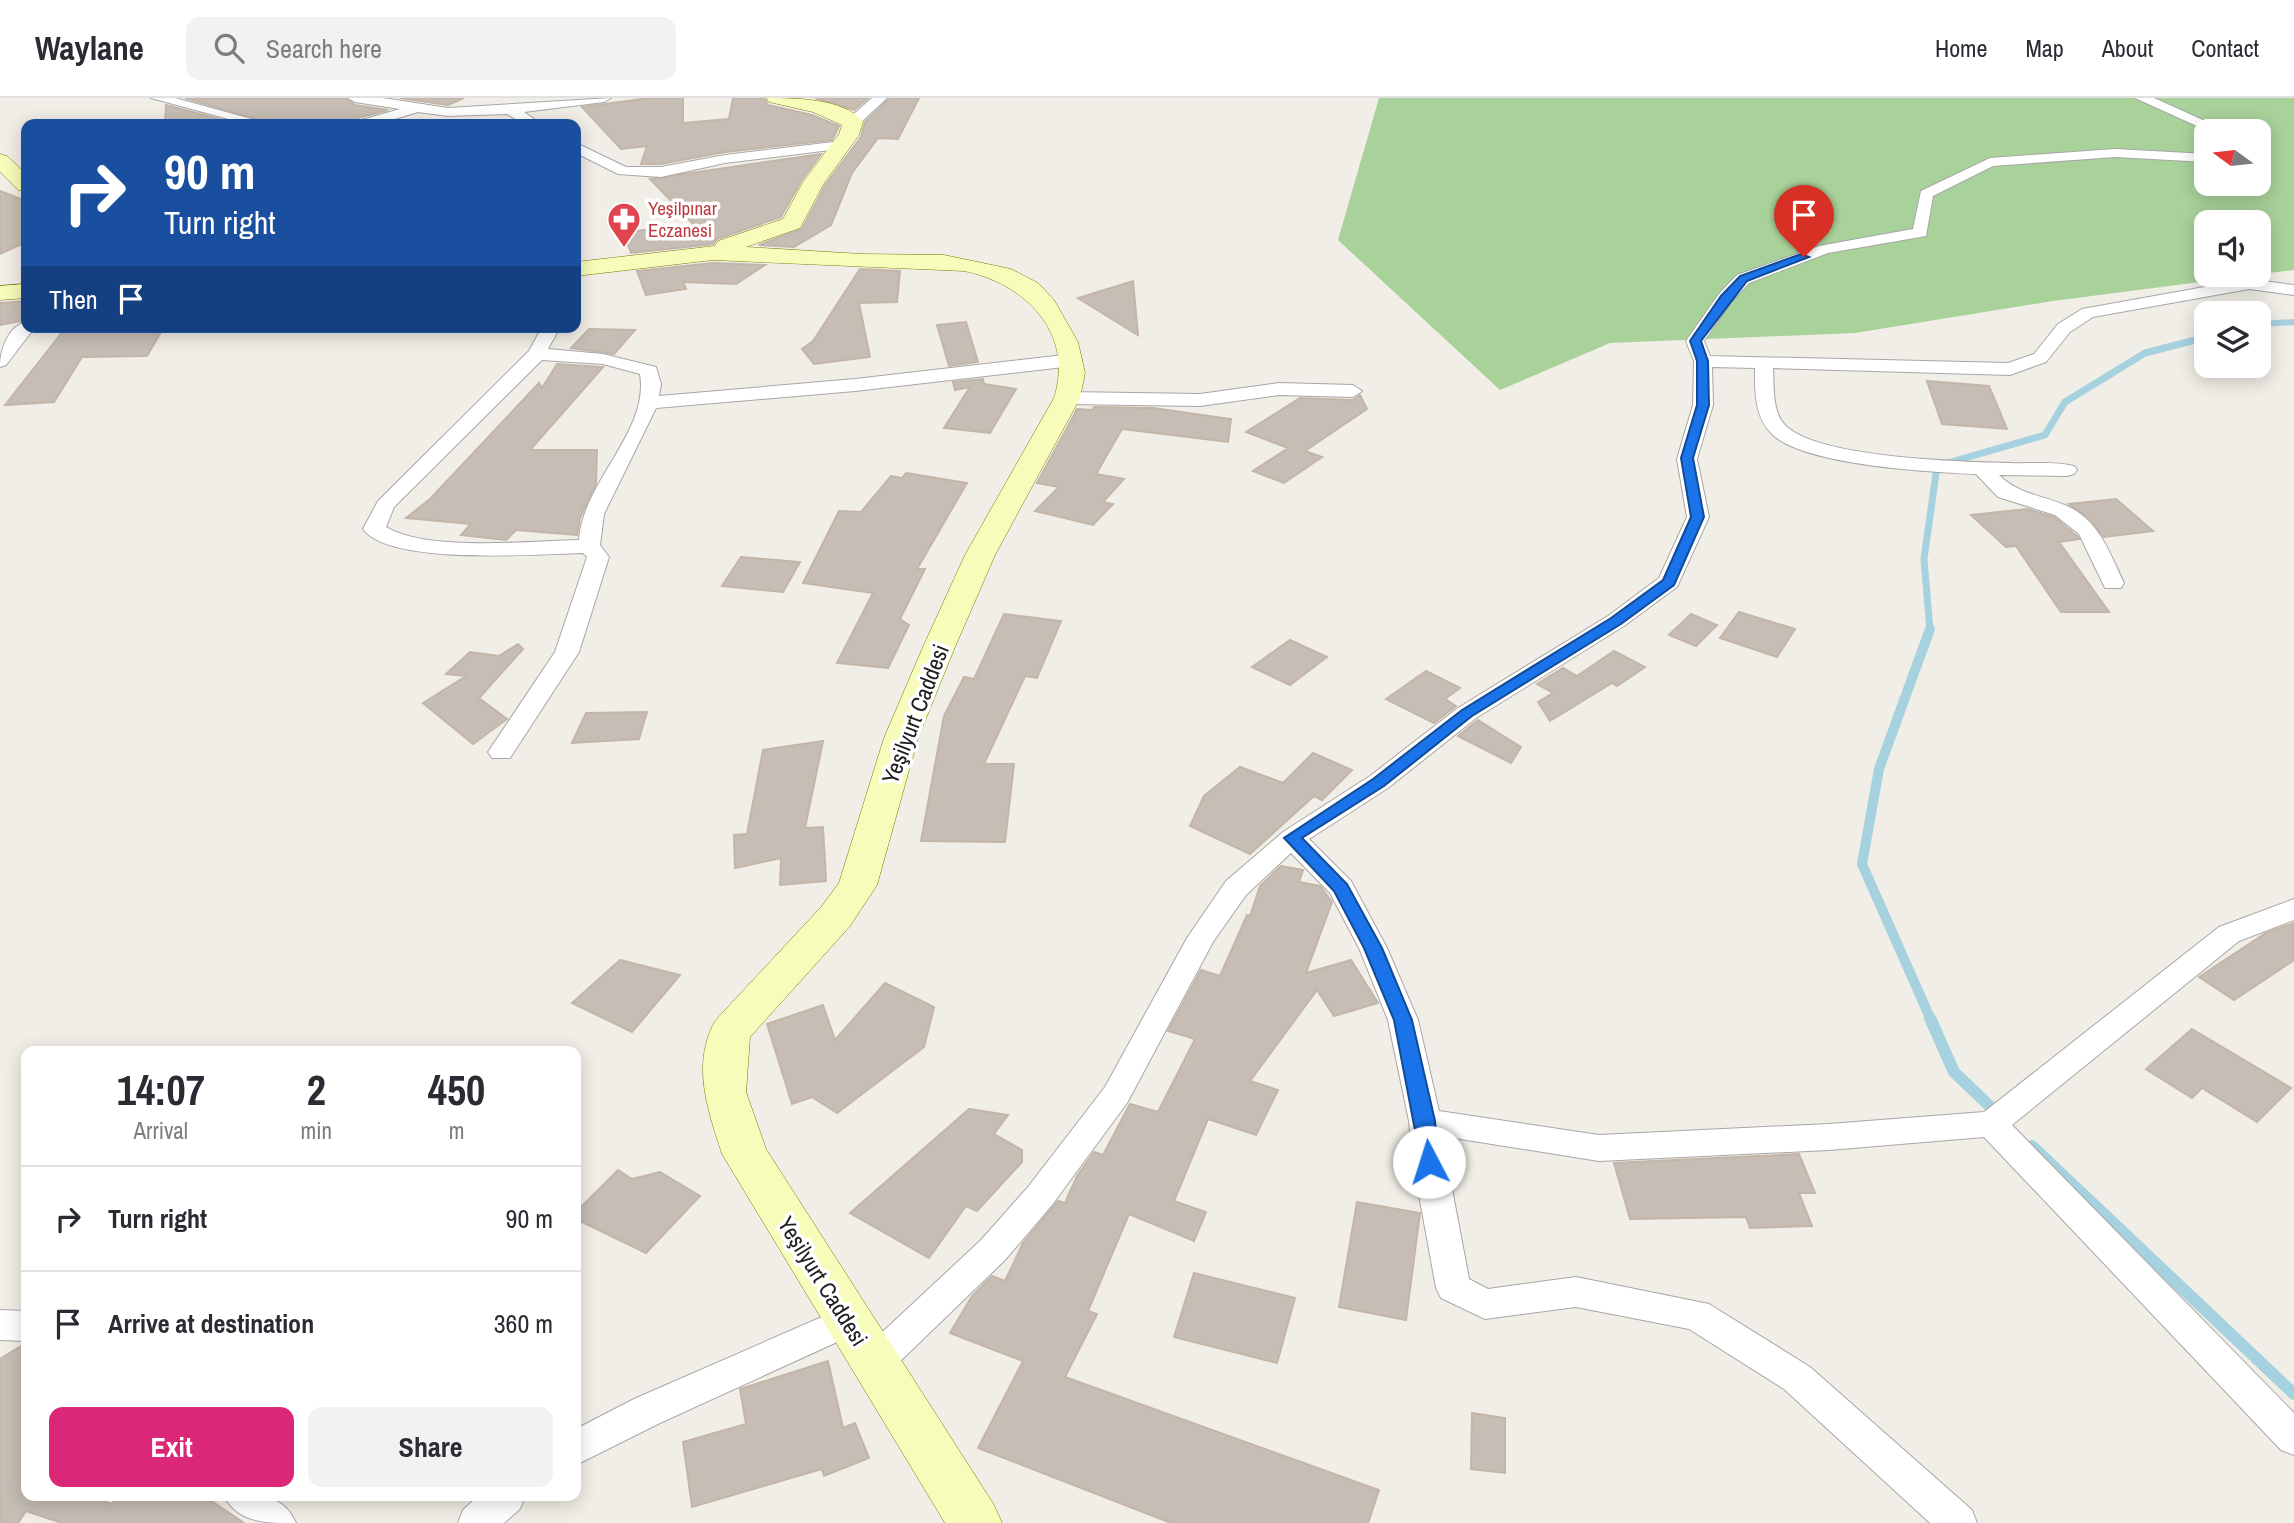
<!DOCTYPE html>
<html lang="en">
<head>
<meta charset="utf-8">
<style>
  :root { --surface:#fff; --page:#f2f2f3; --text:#2b2b33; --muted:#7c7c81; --line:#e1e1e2; --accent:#db2777 }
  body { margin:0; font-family:"Archivo Narrow",sans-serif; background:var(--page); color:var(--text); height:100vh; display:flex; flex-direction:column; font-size:26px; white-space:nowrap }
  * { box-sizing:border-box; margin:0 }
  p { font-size:23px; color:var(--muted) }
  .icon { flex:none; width:38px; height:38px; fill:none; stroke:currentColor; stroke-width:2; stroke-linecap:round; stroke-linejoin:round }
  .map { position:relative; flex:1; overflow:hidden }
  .sheet { position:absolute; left:21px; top:948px; width:560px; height:455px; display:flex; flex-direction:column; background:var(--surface); border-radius:14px; box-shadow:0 4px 18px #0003 }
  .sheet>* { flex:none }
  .banner { position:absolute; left:21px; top:21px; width:560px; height:214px; border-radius:14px; box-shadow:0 4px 18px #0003; background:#1a4fa0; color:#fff; overflow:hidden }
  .needle { width:46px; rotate:285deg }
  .buttons { position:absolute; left:2194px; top:21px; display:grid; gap:14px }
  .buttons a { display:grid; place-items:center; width:77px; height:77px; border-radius:14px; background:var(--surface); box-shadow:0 4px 18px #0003; font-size:35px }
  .pin { position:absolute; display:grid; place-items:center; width:60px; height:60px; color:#fff; margin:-72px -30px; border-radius:50% 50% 50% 0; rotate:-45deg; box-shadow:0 0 7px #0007 }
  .pin .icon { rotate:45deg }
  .me { position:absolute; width:77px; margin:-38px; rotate:355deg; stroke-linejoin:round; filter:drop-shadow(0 0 5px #0008) }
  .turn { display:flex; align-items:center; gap:24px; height:147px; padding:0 28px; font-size:32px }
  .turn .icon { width:91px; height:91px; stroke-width:2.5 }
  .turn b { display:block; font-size:49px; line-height:60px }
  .then { display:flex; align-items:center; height:66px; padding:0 28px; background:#0003; gap:14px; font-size:26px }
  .eta { display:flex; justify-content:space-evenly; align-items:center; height:119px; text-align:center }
  .eta b { font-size:42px; font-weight:700; line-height:49px }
  .action { display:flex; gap:14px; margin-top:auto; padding:14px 28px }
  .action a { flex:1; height:80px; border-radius:14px; background:var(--accent); color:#fff; font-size:28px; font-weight:700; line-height:80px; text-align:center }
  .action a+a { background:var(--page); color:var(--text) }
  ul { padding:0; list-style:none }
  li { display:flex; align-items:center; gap:21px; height:105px; padding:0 28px; border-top:2px solid var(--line) }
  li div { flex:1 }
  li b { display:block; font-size:26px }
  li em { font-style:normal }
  header { display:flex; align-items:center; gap:42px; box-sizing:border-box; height:98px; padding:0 35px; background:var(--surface); border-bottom:2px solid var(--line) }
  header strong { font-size:33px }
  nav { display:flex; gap:38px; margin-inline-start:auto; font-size:24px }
  .search { width:490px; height:63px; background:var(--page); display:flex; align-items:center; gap:18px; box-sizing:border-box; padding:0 24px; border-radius:14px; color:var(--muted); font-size:26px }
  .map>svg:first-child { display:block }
</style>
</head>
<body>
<header>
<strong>Waylane</strong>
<div class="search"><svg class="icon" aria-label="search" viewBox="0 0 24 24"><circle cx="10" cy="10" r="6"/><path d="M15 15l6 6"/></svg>Search here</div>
<nav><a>Home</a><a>Map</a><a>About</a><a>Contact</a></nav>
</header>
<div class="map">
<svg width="2294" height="1425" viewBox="0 0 2294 1425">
  <rect width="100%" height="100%" fill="#f1eee7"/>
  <!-- forest -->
  <path fill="#a9d29a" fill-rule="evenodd" d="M1379,0H2294V172L2259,176V124H2207V177H2254L2053,203L1855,235L1610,245L1500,292L1338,142ZM2207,33H2259V86H2207Z"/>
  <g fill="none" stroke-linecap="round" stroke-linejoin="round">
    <!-- stream-far3 -->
    <path stroke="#a6d2e0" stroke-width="6" d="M2259,226L2294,224"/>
    <!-- stream-far2 -->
    <path stroke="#a6d2e0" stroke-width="7" d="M1930,533L1924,461L1937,368L2045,337L2065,304L2145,255L2207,239"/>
    <!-- stream-far1 -->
    <path stroke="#a6d2e0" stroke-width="10" d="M1930,531L1879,671L1862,766L1931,922"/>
    <!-- stream -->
    <path stroke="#a6d2e0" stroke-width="12" d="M1930,920L1954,974L1998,1016
      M2032,1048L2294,1296"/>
  </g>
  <!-- building -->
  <path fill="#c6beb5" stroke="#c3b5a8" stroke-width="2" d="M185,0H346L355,7L388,12L357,20L353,26H273Z
    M400,0H464L448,7Z
    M650,0H683V25L729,21L733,0H763L768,7L812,17L839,28L832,42L725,54L661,66H641L647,48L621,51L582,9Z
    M815,0H868L854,12Z
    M890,0H919L898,41L878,40L852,75L831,127L794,149L759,147L802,131L826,86L861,39L865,24Z
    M166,7L238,26H165Z
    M821,56L801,83L781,119L717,141L713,146L631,155L623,134L694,127L650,81Z
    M0,93L26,103V144L0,156Z
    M713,165L765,167L736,186L683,184L686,191L646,197L637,173Z
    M860,171L900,173L897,204L859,205L870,259L814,266L802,251L813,243Z
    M1133,183L1138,237L1078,200Z
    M26,203V222L0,227V205Z
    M966,224L978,264L949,268L937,227Z
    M164,229L147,258L82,259L54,304L5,307L64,232Z
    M589,231L635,232L614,256L571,250Z
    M557,266L603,269L530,352H597L596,386L580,420L577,437L516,432L506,442L461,437L471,426L406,420L430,401L539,285L542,290Z
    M983,281L984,286L1016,291L990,335L944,330L970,289L955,292L953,284Z
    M1927,283L1989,288L2007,331L1942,326Z
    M1360,297L1367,311L1305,353L1322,359L1284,385L1253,373L1288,350L1246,334L1300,300L1353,302Z
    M1094,309L1153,310L1231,321L1228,344L1122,331L1096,376L1124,381L1103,404L1113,406L1093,427L1035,413L1059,389L1037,385L1074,317L1077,311L1092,312Z
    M906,375L967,385L917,471H925L900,521L909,527L888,570L837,565L873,495L803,485L839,413L861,414L891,378L902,380Z
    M2116,401L2153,433L2104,439L2089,420L2069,406Z
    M2027,411L2054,419L2077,438L2079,441L2059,444L2109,514H2061L2016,448L2006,449L1971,417Z
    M741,459L800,464L783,494L722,488Z
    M1739,514L1795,531L1777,559L1720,540Z
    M1004,516L1061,523L1037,580L1025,578L984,666H1014L1005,744L921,743L944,618L964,579L974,581Z
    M1691,516L1717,527L1696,548L1669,537Z
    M1290,542L1327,559L1290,587L1252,569Z
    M518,546L523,551L479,600L507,621L473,646L423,605L466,578L446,576L470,554L499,558Z
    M1614,553L1645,569L1617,588L1612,585L1550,623L1538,604L1553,595L1537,586L1563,570L1577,578Z
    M1426,573L1460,590L1445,601L1456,608L1434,625L1386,601Z
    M647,614L639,641L572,645L586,615Z
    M1478,622L1521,649L1511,665L1458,638Z
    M823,643L805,730L823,729L826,783L780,787L781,760L735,770L734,737L747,736L763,652Z
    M1313,655L1352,672L1322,702L1314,698L1250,756L1190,728L1204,698L1240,669L1283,685Z
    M1281,768L1303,772L1299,784L1320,788L1332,804L1306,875L1351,862L1378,905L1334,918L1317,892L1250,983L1278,992L1256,1037L1208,1021L1174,1103L1206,1114L1194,1143L1129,1116L1088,1213L1097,1216L1065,1279L1379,1392L1368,1425H1171L978,1350L1023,1263L950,1235L972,1198L992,1178L1005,1183L1023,1145L1058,1103L1065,1105L1077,1078L1094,1054L1103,1057L1130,1006L1158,1014L1195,941L1168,933L1201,872L1220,878L1247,817L1250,818L1260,788Z
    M2294,825V862L2234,902L2199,879L2266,835Z
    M620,862L680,877L632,934L572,905Z
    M885,885L934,909L924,949L837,1015L812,999L792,1006L767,926L823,907L835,942Z
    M2192,931L2291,990L2257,1024L2202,990L2192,1000L2146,971Z
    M969,1011L1008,1017L994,1036L1022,1052V1064L977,1113L966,1108L929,1160L850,1115Z
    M1799,1056L1815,1095H1799L1812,1128L1750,1130L1746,1119L1630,1121L1614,1065Z
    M618,1072L632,1081L660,1074L700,1098L646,1155L576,1121V1114Z
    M1357,1104L1420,1115L1406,1222L1339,1209Z
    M1194,1175L1295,1200L1277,1265L1174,1239Z
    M26,1245V1398H88L112,1406L120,1398H204L244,1425H62L26,1413L18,1425H0V1261Z
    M828,1263L843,1330L855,1325L869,1360L824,1378L822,1371L692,1409L683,1344L746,1326L740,1291Z
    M1472,1315L1505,1320V1375L1471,1371Z"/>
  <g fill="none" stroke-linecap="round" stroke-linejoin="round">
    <defs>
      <path id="street" d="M151,0H175L270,26H247Z
        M348,0H383L448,10L611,0L604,4L524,14L541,26H524L507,16L448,18L418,14L378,26H356L358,23L400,11L355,4Z
        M872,0H887L858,27H848V21Z
        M2135,0H2154L2227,33H2208Z
        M842,43L847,44V50L725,65L661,79L618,76L576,55V45L626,69H661L725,57Z
        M2115,51L2207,56V64L2115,59L1993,68L1933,98L1926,138L1828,155L1749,185L1731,204L1704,243L1710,258L2008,265L2034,256L2058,226L2082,211L2249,181L2294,187V197L2249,191L2093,219L2070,234L2046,264L2010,277L1773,270C1774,288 1772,314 1785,327C1816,360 1964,364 2010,365C2031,366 2054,363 2074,368L2077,372L2074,376L2067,378L1999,377C2019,397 2043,397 2067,408C2099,422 2110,456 2124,485L2121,490H2105L2079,436L2055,417L1998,399L1976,376C1931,374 1803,367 1772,336C1754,319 1755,292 1755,270L1712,269L1713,307L1697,361L1709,419L1677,489L1624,528L1476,620L1388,690L1309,741L1351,783L1387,850L1418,922L1439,1013L1599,1037L1829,1026L1984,1014L2219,829L2294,801V822L2239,843L2012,1027L2294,1315V1357L2281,1352L1984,1039L1829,1052L1599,1063L1442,1038L1469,1181L1488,1191L1576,1179L1709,1206L1810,1269L1972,1412L1977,1425H1930L1784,1291L1689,1231L1576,1209L1485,1221L1441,1200L1436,1190L1413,1064L1409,1023L1388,922L1359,850L1330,795L1291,755L1246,797L1213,844L1127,1005L1052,1107L1005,1162L887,1276L874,1281L861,1276L856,1265L861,1254L981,1142L1028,1089L1105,989L1187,840L1226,783L1283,734L1370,678L1458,610L1608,518L1659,480L1687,419L1677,361L1693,307L1694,263L1686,243L1719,196L1737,177L1819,148L1913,131L1921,93L1990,60Z
        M26,224V229H35L6,267L0,269C0,252 8,228 26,224Z
        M542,229H560L548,251L603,256L656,269L661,286L659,298L855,281L1073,256L1082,262L1073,268L855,293L656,310L604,416L600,447L609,459L579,554L510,660H492L488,654L555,554L587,459L583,455C540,456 389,468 363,431L378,403L529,253ZM542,262L603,266L640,276C650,333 582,385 579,442C528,443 428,454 386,429L394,409Z
        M1279,285L1353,287L1362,293L1353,299L1279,297L1200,308L1067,306L1057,300L1067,294L1200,296Z
        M847,1208L859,1212L865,1223L859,1234L660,1325L576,1367V1331L634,1301Z
        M0,1212L26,1213V1243L0,1242Z
        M224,1398C255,1398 282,1393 296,1425C266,1425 238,1425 224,1398Z
        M478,1398H525L520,1411L504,1425H458L463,1412Z"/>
      <path id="secondary" d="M766,0C793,0 845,0 863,24L859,37L824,85L800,130L746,149L862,156L944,157L1011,171L1038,185L1054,202L1078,244L1085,275L1080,300L995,457L955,549L918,640L877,787L850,828L750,939L746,994L766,1051L994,1407L1002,1425H945L722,1056C708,1012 691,967 715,923L822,808L839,785L884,640L923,549L965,457L1054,300C1075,234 1024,185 964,173L713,162L576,178V164L715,148L718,143L783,121L803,84L839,36L842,27L813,14L769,4Z
        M0,56L7,58L26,76V93L18,92L0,74Z
        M26,186V200L0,202V188Z"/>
    </defs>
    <!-- street casing -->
    <use href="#street" stroke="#a7a7a7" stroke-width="2"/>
    <!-- secondary casing -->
    <use href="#secondary" stroke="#6e7d01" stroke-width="1"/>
    <!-- street -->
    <use href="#street" fill="#fff" fill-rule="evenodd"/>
    <!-- secondary -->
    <use href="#secondary" fill="#f7fcba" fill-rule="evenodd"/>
  </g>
  <!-- route -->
  <path fill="#1a73e8" stroke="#114b97" stroke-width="2" d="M1801,156L1809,159L1747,183L1701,243L1708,263L1709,307L1693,360L1704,419L1674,487L1621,526L1472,618L1384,688L1302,740L1347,786L1382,850L1412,922L1435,1023L1439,1064L1436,1069H1422L1394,922L1364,850L1334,793L1284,740L1373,681L1462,612L1611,520L1663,482L1691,419L1681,360L1697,307V263L1690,243L1721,198L1740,178Z"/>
  <!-- icons -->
  <defs>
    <symbol id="pharmacy-pin" viewBox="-11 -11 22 30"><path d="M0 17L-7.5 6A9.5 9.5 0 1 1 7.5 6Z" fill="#e0444e" stroke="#fff"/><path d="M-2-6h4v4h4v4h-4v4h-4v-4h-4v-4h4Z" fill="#fff"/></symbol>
  </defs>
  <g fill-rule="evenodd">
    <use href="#pharmacy-pin" x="605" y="102" width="38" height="52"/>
  </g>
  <g text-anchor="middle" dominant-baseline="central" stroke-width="7" stroke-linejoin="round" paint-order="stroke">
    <!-- far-health labels -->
    <g font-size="19" fill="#be3a42" stroke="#fff" text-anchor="start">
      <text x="648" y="110">Yeşilpınar<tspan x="648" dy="22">Eczanesi</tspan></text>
    </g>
    <!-- street labels -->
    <g font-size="23" fill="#202020" stroke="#fff">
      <text transform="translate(915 616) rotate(-69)">Yeşilyurt Caddesi</text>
      <text transform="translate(823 1183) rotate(58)">Yeşilyurt Caddesi</text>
    </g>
  </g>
</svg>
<div class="buttons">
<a><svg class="needle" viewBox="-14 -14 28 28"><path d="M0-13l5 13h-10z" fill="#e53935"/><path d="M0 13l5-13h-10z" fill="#7c7c81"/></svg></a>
<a><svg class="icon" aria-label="sound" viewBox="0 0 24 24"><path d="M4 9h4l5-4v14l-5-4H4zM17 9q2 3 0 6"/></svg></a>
<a><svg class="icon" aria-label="layers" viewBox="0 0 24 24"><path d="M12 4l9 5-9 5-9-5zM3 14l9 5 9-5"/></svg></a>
</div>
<div class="pin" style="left:1804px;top:159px;background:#d93025"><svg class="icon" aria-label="arrive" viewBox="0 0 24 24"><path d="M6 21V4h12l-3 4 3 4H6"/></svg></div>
<svg class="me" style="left:1429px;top:1064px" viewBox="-20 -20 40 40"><circle r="19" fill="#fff"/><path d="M0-13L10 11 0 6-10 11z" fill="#1a73e8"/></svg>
<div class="banner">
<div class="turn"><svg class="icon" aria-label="right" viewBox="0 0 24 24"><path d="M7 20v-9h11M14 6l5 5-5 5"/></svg><div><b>90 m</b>Turn right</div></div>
<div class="then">Then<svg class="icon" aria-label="arrive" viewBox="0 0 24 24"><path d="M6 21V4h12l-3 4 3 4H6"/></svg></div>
</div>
<section class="sheet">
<div class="eta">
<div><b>14:07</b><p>Arrival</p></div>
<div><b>2</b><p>min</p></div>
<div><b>450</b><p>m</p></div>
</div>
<ul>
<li><svg class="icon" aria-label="right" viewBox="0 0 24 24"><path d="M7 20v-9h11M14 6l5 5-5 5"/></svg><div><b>Turn right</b></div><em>90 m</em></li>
<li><svg class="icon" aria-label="arrive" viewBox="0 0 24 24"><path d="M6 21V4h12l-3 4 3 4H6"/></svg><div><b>Arrive at destination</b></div><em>360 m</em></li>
</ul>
<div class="action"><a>Exit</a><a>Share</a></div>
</section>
</div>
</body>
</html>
